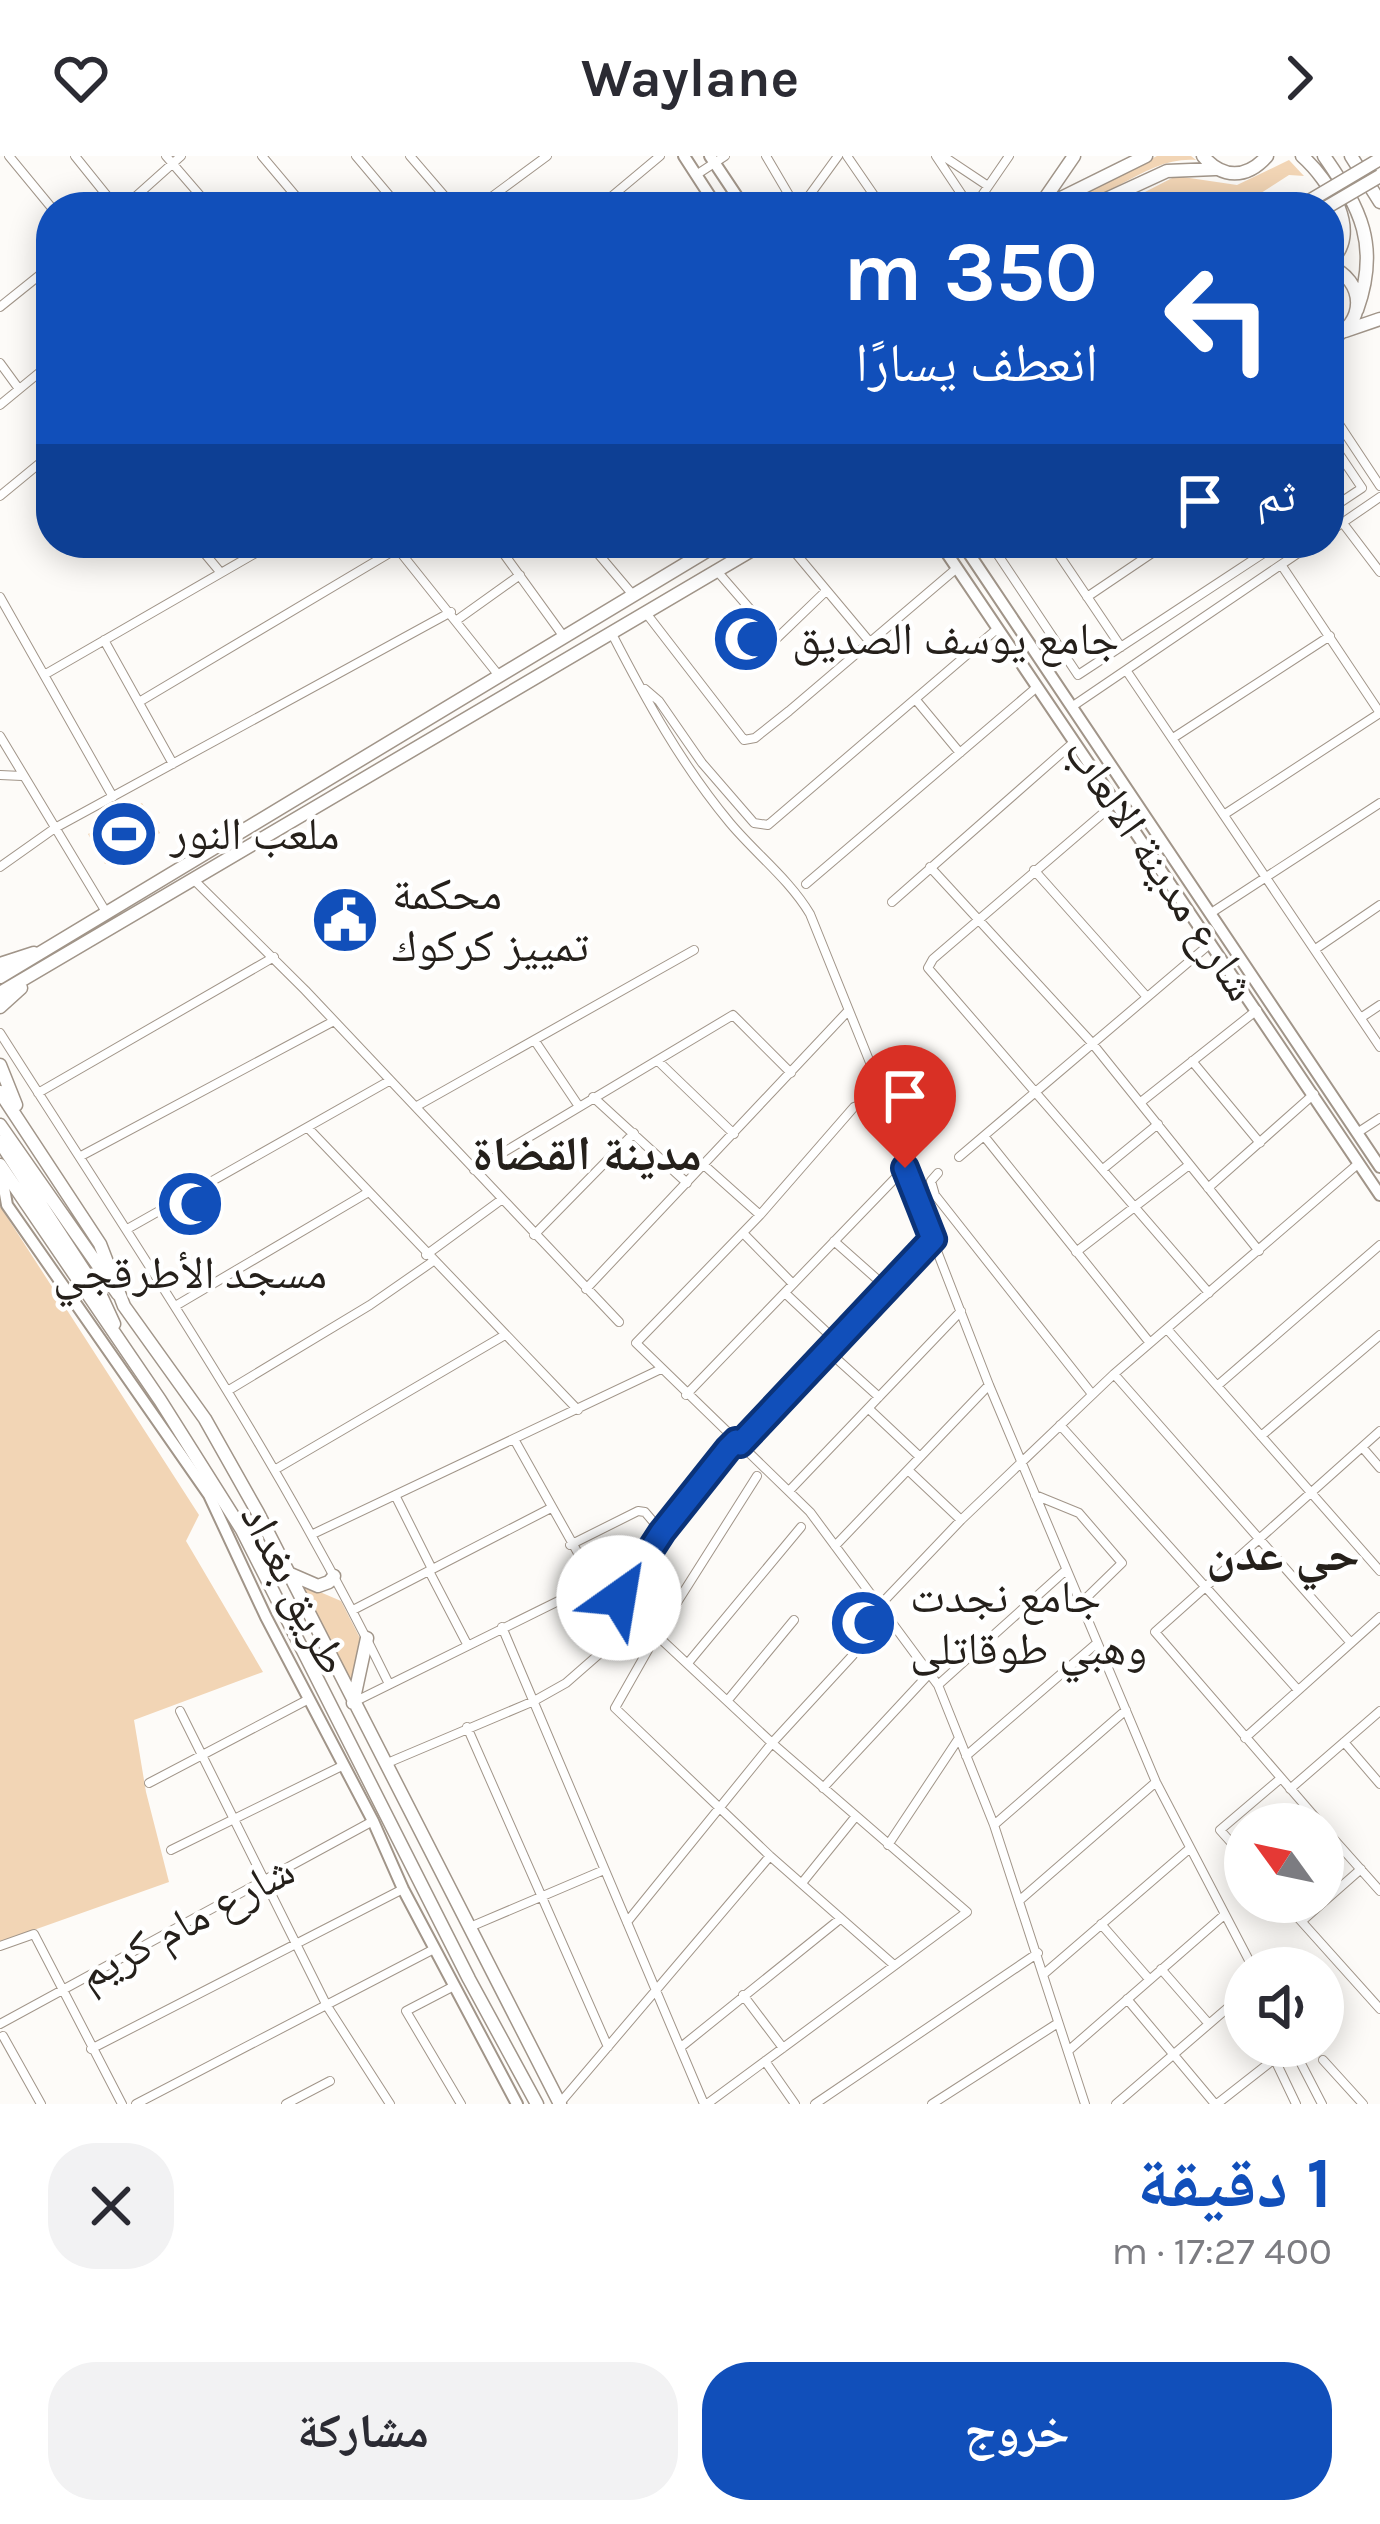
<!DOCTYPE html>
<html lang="ar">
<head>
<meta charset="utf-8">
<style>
  :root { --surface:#fff; --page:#f2f2f3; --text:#2b2b33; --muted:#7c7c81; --accent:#114fba }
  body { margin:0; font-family:Karla,"Noto Naskh Arabic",sans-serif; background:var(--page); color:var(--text); direction:rtl; height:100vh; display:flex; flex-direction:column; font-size:45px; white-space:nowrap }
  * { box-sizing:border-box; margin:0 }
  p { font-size:39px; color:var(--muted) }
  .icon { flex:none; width:66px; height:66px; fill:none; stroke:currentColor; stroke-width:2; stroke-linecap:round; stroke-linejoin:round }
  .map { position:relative; height:1948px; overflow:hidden; direction:ltr }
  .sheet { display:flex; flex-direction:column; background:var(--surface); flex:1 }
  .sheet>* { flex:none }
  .banner { position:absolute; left:36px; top:36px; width:1308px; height:366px; border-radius:48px; box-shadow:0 6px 30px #0003; direction:rtl; background:#114fba; color:#fff; overflow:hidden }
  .needle { width:78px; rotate:303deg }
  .fabs { position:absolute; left:1224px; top:1647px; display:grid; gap:24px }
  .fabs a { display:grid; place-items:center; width:120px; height:120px; border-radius:50%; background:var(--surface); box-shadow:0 6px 30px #0003; font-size:60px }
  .pin { position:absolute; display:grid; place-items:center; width:102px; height:102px; color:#fff; margin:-123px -51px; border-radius:50% 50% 50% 0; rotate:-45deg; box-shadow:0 0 12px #0007 }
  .pin .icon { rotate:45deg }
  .me { position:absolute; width:132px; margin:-66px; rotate:32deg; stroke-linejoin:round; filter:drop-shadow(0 0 9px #0008) }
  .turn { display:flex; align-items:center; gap:42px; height:252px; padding:0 48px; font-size:54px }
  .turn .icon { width:156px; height:156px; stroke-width:2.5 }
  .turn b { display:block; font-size:84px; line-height:102px }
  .then { display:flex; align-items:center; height:114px; padding:0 48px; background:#0003; gap:24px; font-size:45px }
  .round { display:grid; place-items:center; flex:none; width:126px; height:126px; border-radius:48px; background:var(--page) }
  .overview { display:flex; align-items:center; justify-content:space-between; height:204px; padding:0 48px }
  h1 { font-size:72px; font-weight:700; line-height:90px; color:var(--accent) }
  .action { display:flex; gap:24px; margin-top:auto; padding:24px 48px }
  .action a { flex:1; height:138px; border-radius:48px; background:var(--accent); color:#fff; font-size:48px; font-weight:700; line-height:138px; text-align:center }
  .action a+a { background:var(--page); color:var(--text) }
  header { display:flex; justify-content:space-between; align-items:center; height:156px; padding:0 48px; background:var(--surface); font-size:54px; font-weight:700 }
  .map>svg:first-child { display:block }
</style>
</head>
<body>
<header><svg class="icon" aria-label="forward" viewBox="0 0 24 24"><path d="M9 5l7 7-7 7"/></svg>Waylane<svg class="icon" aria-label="heart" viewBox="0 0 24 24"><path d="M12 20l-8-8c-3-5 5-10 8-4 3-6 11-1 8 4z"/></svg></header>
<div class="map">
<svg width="1380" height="1948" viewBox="0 0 1380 1948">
  <rect width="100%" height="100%" fill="#fdfbf8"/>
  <!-- green -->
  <path fill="#f2d5b5" d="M1157,0H1191L1196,4C1144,0 1106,51 1055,51Z
    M1289,4L1304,20L1289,19L1239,51H1116L1176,20L1237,29Z
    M142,647L160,677L105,708L88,678Z
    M0,1050L199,1359L186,1385L263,1516L134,1564L146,1636L169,1726L0,1786Z
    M299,1427L341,1445L361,1484L351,1530Z"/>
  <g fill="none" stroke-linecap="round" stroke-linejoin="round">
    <defs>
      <path id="street" d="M9,0L51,51
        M75,0L116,51
        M166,0L210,51
        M262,0L305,51
        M356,0L399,51
        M410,0L454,51
        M766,0L796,51
        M847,0L882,51
        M936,0L970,51
        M943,0L988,30
        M696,19L725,0
        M124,51L181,0
        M478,51L547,0
        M599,51L660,0
        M801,51L838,0
        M974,51L1009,0
        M0,151L51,110
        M0,207L19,233
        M0,249L51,207
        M1329,253L1380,330
        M1329,283L1362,332L1329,354
        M0,340L51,298
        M1342,366L1380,416
        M1329,376L1380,341
        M196,387L221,417
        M393,387L500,521
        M496,387L564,481
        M589,387L633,439
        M681,387L693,401
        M787,387L869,485
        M990,387L1078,519L1279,387
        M1051,387L1121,491
        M717,415L776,483
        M0,441L113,641
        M1087,441L1167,387
        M646,457L744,584L755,582L789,555L957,412
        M457,464L520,419
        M611,476C646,544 681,608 730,667C756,698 789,723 810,758L871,909
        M104,484L173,608
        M750,508L826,435
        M1126,514L1380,891
        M44,519L273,387
        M645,533L659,545L702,607L754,667L768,669L997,473
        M916,544L960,597
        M139,546L398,392
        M1073,550L1313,387
        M0,580L106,756
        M1173,582L1330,480
        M0,619L22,620
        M1115,647L933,803L928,812L1209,1137
        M1225,658L1380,557L1282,410
        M0,711L55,672L451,456
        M930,711L1092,887L1259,1095
        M1034,714L1147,841
        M194,724L305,834L619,1166
        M806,728L1037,531
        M892,746L1074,586
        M1211,757L1380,647
        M1317,792L1380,749
        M1362,861L1380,849
        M0,877C136,1091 278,1299 389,1528
        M535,885L578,949
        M658,905L734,978
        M1192,905L1260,987
        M38,937L274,801
        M593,941L687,1027
        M1141,946L1257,854
        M417,950L694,794
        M308,972L578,1254
        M1357,977L1380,962
        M984,980L1150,1187
        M81,1000L334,865
        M959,1001L1211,787
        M704,1009L760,1059
        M1103,1013L1158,968
        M474,1014L733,859L791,917
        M938,1017L931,1025L935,1039L1092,1238
        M1208,1032L1314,938
        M129,1072L389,925
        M743,1077L793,1128
        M534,1079L634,977
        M834,1085L887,1132
        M1076,1096L1189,1009
        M426,1099L501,1044
        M586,1133L848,855
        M785,1137L836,1185
        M177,1149L367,1037
        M1167,1173L1380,1415
        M828,1195L879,1241
        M1114,1218L1351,1487
        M1217,1230L1380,1089
        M229,1234L370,1149L432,1106
        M686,1239L905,1012
        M869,1253L920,1301
        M1060,1269L1298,1534
        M1261,1280L1380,1179
        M514,1283L588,1415L772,1587L967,1756L707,1948
        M740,1288L933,1083
        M1362,1291L1380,1312
        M276,1313L505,1179
        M908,1314L961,1364
        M757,1320L657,1478L615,1552L770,1700L894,1809
        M789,1335L961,1155
        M395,1339L432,1413
        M1035,1339L1079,1357L1122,1407L1081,1447
        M313,1378L661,1213
        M570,1389L638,1355L645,1356L662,1376
        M835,1390L989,1229
        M429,1415L467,1488
        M619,1442L685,1345L736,1285
        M881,1448L961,1364L1114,1218L1359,1007
        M353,1454L551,1352
        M502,1471L704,1948
        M688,1507L801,1371
        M938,1529L1066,1414
        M728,1544L794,1464
        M354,1546L599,1425
        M180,1555L327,1850L390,1948
        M467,1571L608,1891
        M1245,1582L1380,1461
        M1344,1586L1380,1628
        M966,1600L1097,1487
        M385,1608L534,1545L566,1527L598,1499L626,1448
        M149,1627L309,1543
        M823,1632L929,1518
        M1290,1633L1380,1555
        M1321,1668L1155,1476L1380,1275
        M994,1669L1126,1554
        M1323,1671L1380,1735
        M888,1689L959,1582
        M171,1694L344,1609
        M1245,1702L1220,1674L1280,1623
        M802,1727L856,1660
        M1020,1744L1156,1626
        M1284,1746L1380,1853
        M1302,1765L1361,1713
        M627,1766L772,1587L853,1499
        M1101,1768L1149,1823
        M470,1771L604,1714
        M0,1790L34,1778L122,1948
        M1161,1813L1209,1868
        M1045,1817L1189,1693
        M454,1830L406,1855L461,1948
        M743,1839L783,1892
        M1127,1843L1215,1948
        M0,1868L373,1665
        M3,1880L41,1948
        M1292,1890L1322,1948
        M681,1891L840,1763
        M91,1893L403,1733
        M1068,1895L1223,1760
        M1275,1904L1296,1948
        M1323,1904L1363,1948
        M765,1905L795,1948
        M560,1947L770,1700
        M136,1948L434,1793
        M286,1948L330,1925
        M815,1948L1038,1797
        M932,1948L1058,1867
        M1085,1948L994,1669L938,1529L810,1356L636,1187L760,1059L854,951L878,943L989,1229L1156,1626L1253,1812
        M1116,1948L1245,1837
        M1217,1948L1291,1890"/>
      <path id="secondary" d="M684,0L717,51
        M710,0L744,51
        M940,387L1380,1039
        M962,387L1380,1011
        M0,1009L7,1049L209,1339L266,1461L373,1665L403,1733L517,1948"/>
      <path id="primary" d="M1203,0C1222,23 1247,23 1267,0
        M1302,0C1329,24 1364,78 1329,106
        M1324,0C1361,53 1380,90 1357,154
        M1351,0L1380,46
        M1039,51L1074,0
        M1043,51L1146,0
        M1089,51L1167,15L1215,13
        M1329,110C1366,124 1367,169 1329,183
        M1345,175L1380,163
        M0,808L34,797
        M0,821L720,387
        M0,837L764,387
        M0,851L21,832
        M0,909L16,949
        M0,936L100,1088L124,1150L205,1263L258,1357L560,1948
        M0,969L118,1138
        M0,986L102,1142L114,1168
        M0,1009L160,1244L242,1374L469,1823L537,1948
        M288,1417L318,1430L329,1426L334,1420
        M353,1547L367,1482"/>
    </defs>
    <!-- street casing -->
    <use href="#street" stroke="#a19589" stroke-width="10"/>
    <!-- secondary casing -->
    <use href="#secondary" stroke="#a19589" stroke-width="14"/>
    <!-- primary casing -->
    <use href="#primary" stroke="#a19589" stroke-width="15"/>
    <!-- street -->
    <use href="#street" stroke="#fff" stroke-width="8"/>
    <!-- secondary -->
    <use href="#secondary" stroke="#fff" stroke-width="10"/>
    <!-- primary -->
    <use href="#primary" stroke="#fff" stroke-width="12"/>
    <defs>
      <path id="primary-bridge" d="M1299,51L1380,3
        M1327,51L1380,20"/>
    </defs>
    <!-- primary-bridge casing -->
    <use href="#primary-bridge" stroke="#a19589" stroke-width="15" stroke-linecap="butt"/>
    <!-- primary-bridge -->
    <use href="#primary-bridge" stroke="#fff" stroke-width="12"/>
  </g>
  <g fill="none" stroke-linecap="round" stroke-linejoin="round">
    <defs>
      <path id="route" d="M619,1442L662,1376L728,1293L736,1285L740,1288L933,1083L905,1012"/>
    </defs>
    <!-- route casing -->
    <use href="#route" stroke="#0b3379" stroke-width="30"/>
    <!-- route -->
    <use href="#route" stroke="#114fba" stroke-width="21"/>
  </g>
  <!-- icons -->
  <defs>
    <symbol id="mosque-disc" viewBox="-11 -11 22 22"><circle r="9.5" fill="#114fba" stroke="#fff"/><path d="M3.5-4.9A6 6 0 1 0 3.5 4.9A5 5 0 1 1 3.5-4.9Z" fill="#fff"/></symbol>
    <symbol id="stadium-disc" viewBox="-11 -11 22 22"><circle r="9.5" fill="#114fba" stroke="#fff"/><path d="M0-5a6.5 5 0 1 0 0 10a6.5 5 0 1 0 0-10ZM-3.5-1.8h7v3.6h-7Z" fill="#fff"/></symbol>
    <symbol id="civic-disc" viewBox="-11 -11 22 22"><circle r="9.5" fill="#114fba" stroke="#fff"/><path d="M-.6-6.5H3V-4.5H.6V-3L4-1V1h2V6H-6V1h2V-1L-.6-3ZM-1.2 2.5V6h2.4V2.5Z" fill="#fff"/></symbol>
  </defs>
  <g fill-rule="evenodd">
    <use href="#mosque-disc" x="708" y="445" width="76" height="76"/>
    <use href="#stadium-disc" x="86" y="640" width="76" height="76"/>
    <use href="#civic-disc" x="307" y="726" width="76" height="76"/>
    <use href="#mosque-disc" x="152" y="1010" width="76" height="76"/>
    <use href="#mosque-disc" x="825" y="1429" width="76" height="76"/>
  </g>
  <g text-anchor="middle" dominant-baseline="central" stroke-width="9" stroke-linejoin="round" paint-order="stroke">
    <!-- poi labels -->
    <g font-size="45" fill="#25201b" stroke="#fff" text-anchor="start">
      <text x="792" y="483">جامع يوسف الصديق</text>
      <text x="170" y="678">ملعب النور</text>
      <text x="392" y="738">محكمة<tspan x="392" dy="52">تمييز كركوك</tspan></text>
      <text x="190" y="1117" text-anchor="middle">مسجد الأطرقجي</text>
      <text x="910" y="1441">جامع نجدت<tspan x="910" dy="52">وهبي طوقاتلى</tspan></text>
    </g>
    <!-- street labels -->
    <g font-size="45" fill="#25201b" stroke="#fff">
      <text transform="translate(1161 713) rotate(56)">شارع مدينة الالعاب</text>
      <text transform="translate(295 1433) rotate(63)">طريق بغداد</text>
      <text transform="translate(186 1766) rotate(-28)">شارع مام كريم</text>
    </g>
    <!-- neighbourhood labels -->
    <g font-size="48" font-weight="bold" fill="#25201b" stroke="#fff">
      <text x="587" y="998">مدينة القضاة</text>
      <text x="1283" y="1398">حي عدن</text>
    </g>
  </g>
</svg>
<div class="fabs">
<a><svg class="needle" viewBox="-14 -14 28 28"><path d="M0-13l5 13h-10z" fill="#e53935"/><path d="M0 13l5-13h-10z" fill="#7c7c81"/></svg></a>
<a><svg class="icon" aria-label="sound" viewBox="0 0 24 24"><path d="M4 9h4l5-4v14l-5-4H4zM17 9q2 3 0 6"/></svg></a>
</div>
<div class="pin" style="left:905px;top:1012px;background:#d93025"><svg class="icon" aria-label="arrive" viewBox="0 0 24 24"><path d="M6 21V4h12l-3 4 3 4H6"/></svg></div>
<svg class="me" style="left:619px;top:1442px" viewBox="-20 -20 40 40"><circle r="19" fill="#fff"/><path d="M0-13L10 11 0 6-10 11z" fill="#114fba"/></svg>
<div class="banner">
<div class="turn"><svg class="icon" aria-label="left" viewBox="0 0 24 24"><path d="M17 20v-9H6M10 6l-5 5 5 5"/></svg><div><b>350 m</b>انعطف يسارًا</div></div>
<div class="then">ثم<svg class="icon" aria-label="arrive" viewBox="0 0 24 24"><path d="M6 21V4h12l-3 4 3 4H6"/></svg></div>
</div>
</div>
<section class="sheet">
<div class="overview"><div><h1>1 دقيقة</h1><p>400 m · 17:27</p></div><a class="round"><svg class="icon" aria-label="close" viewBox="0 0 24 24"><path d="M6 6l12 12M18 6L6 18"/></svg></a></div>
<div class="action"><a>خروج</a><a>مشاركة</a></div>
</section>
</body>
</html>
